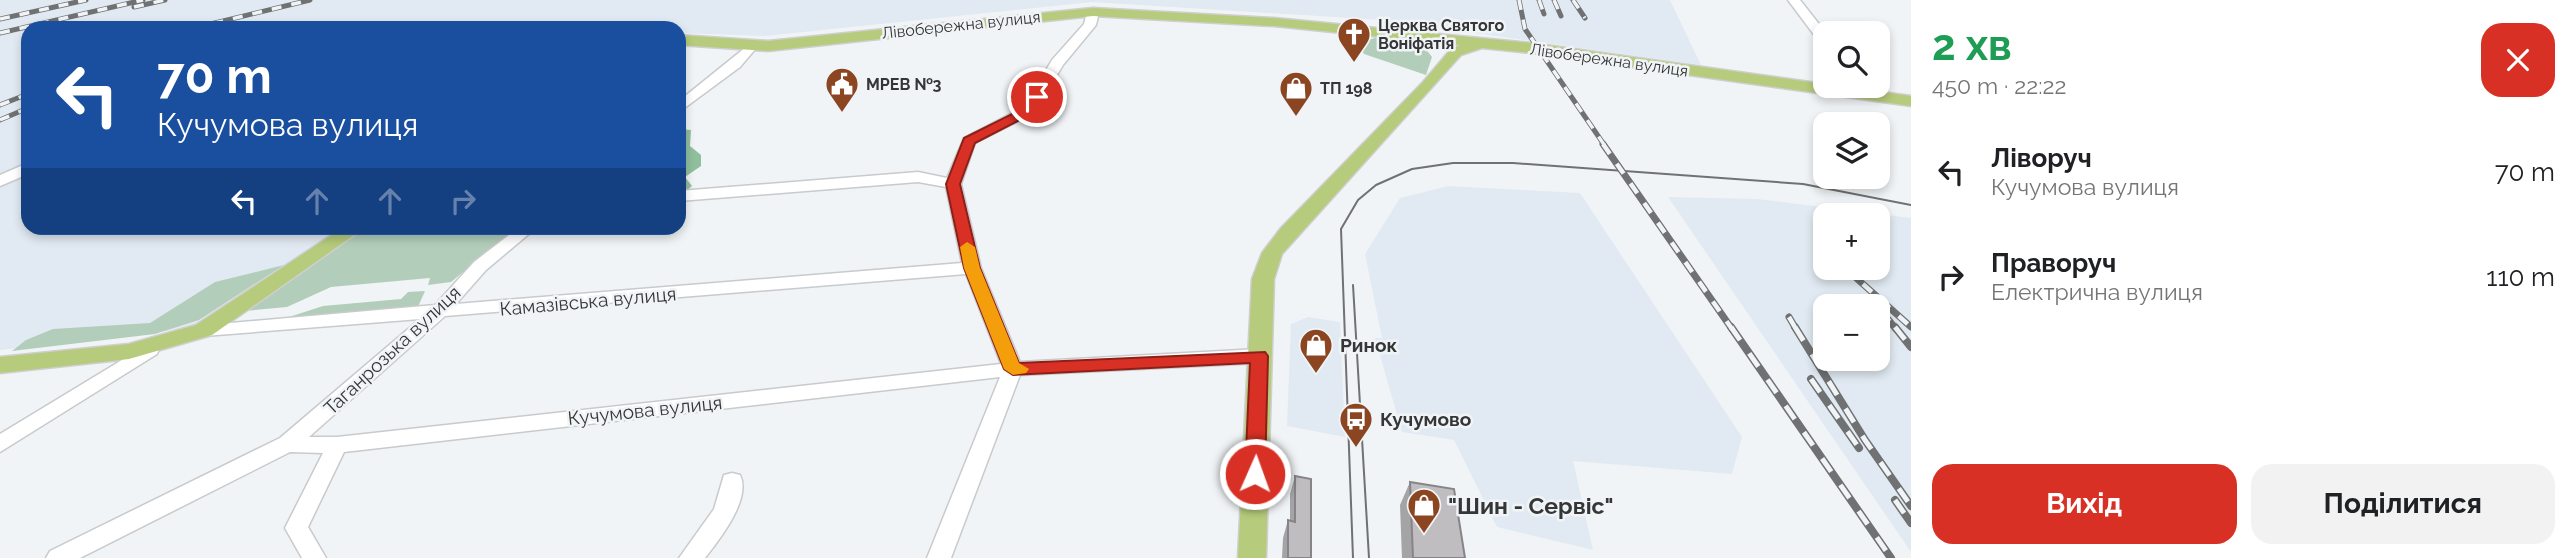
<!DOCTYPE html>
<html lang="uk">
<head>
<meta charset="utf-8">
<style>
  :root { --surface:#fff; --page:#f2f2f2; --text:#202124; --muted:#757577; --accent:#d93025 }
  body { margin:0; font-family:Raleway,sans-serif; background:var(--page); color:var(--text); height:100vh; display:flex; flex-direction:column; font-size:26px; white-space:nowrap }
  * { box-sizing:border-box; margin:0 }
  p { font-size:23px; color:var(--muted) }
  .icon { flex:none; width:38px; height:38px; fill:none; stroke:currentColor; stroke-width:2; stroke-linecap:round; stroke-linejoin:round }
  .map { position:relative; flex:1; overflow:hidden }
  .drawer { display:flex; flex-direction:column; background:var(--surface); width:665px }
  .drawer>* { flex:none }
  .guide { position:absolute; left:21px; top:21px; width:665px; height:214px; border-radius:21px; box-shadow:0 4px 10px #0003; background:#1a4fa0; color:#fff; overflow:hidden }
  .tools { position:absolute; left:1813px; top:21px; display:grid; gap:14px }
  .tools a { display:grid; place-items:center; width:77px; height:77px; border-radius:14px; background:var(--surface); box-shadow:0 4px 10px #0003; font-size:35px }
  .pin { position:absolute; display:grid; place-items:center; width:60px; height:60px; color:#fff; margin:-30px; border:4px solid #fff; border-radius:50%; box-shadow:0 2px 7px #0007 }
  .me { position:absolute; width:77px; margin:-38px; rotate:2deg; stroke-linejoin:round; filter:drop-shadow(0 0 5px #0008) }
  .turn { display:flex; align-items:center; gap:24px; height:147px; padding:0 21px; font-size:32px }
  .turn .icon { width:91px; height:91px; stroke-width:2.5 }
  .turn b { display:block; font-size:49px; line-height:60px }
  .lanes { display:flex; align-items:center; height:66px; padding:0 21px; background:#0003; justify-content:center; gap:35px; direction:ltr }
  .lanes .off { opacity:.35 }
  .round { display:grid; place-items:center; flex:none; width:74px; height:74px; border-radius:21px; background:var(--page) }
  .head { display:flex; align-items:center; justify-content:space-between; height:119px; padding:0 21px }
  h1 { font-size:42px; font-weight:700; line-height:52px; color:#1e9e55 }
  .action { display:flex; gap:14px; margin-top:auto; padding:14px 21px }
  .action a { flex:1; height:80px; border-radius:21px; background:var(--accent); color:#fff; font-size:28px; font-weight:700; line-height:80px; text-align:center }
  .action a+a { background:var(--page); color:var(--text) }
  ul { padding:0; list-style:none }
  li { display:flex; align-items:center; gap:21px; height:105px; padding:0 21px }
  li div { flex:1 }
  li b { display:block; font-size:26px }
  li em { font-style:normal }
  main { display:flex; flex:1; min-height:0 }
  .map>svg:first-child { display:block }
</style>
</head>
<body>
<main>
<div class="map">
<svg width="1911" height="558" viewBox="0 0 1911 558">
  <rect width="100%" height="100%" fill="#f1f4f6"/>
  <!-- built -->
  <path fill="#e1eaf2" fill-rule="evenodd" d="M0,0H1670L1701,65L1383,20L1092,2L765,36L679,33V28H28V228H342L194,328L0,350Z
    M1448,186L1580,193L1742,437L1732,474L1573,461L1593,550L1497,527L1454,440L1402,432L1375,338H1382L1365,254L1400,198Z
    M1668,197L1758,199L1911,218V552ZM1825,215H1878V268H1825ZM1825,306H1878V359H1825Z
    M1308,317L1340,322L1345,437L1287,426L1291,324Z"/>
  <!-- green -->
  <path fill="#b2ceba" d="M1375,38C1394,39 1422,40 1432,57L1426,75L1364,54L1361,48L1363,41Z
    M365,228H517L451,282L428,285L430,278L331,287L287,307L244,311Z
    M284,265L199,320L155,334L12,351L26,340L53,329L150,323L215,282Z
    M425,291L417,309L286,318L323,306L401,299L408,292Z"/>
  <!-- forest -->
  <path fill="#90bf9e" d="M679,129L691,130L690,146L701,155V166L685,177L692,186L686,191L679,192Z"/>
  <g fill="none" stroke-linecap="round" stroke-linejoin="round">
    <defs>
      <path id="minor" d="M1788,0H1800L1826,33L1825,45L1821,44Z
        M1093,8L1099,12L1096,25L1063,65L1034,113L975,143L961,184L981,268L1020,362L1259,349L1266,351L1269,356L1266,361L1259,363L1020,375L951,558H927L1000,377L344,452L308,527L326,558H302L285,528L323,453L290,452L80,558H46L50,551L280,438L420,319L204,336L197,334L195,330L197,326L435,305L474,262L518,228H536L486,270L456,304L962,263L946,187L918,182L679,201V191L918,172L947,178L964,138L1024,107L1052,60L1084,24L1087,12ZM966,274L1001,364L337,437H309L445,316Z
        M751,43L757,47L740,67L679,112V101Z
        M28,163V174L0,186V175Z
        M150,343L157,344L159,349L157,354L0,452V434Z
        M732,473L740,475C752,499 719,540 705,558H679L714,509L724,475Z"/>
      <path id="major" d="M1093,8L1274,18L1531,43L1911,96V106L1531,53L1482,48L1461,55L1282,254L1274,279L1266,558H1238L1252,279L1262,253L1281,228L1423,82L1451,49L1460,45L1274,26L1093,16L768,51L679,45V35L768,41Z
        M342,228H364L212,335L129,359L0,373V357L129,344L196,325Z"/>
    </defs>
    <!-- minor casing -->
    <use href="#minor" stroke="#c8cacc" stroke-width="3"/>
    <!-- major casing -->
    <use href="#major" stroke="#cfcfcf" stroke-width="3"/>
    <!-- minor -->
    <use href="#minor" fill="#fff" fill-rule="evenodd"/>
    <!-- major -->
    <use href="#major" fill="#b6cb7b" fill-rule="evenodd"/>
    <!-- tram -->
    <path stroke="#6f7172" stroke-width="2" d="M1353,285L1369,558
      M1353,558L1341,229L1358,200L1376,185L1412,169L1453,163H1513L1803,184L1911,205"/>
    <defs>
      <path id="rail-far2" d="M1519,0L1525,29L1605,146
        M1539,0L1544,14
        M1554,0L1561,16
        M1573,0L1585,18
        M134,7L165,0
        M0,19L86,0
        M194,28L310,0
        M0,33L143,0
        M0,105L28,94
        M0,120L28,108"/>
      <path id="rail-far1" d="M1603,144L1732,329
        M1845,268L1911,327
        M1882,312L1896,329
        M1789,317L1796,329"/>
      <path id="rail" d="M1731,327L1891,558
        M1795,327L1865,440L1911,506
        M1895,327L1911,347
        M1811,379L1859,448
        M1895,500L1911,523"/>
    </defs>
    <!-- rail-far2 casing -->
    <use href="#rail-far2" stroke="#6f7172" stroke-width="5"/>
    <!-- rail-far1 casing -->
    <use href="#rail-far1" stroke="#6f7172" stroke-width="7"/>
    <!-- rail casing -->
    <use href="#rail" stroke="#6f7172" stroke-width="8"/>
    <!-- rail-far2 -->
    <use href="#rail-far2" stroke="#f1f4f6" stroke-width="3.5" stroke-dasharray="10" stroke-linecap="butt"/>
    <!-- rail-far1 -->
    <use href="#rail-far1" stroke="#f1f4f6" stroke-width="4.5" stroke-dasharray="12" stroke-linecap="butt"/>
    <!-- rail -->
    <use href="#rail" stroke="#f1f4f6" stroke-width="5" stroke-dasharray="16" stroke-linecap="butt"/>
  </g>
  <!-- wall -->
  <path fill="#a4a3a5" d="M1295,476L1311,558H1282L1283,538L1288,520L1290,521V494Z
    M1410,482L1465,558H1402L1400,505Z"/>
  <!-- building -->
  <path fill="#bfbdc0" stroke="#868486" stroke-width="2" d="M1295,476L1311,479V558H1288V520L1295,522Z
    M1410,482L1454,489L1465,558H1413Z"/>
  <!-- route -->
  <path fill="#d93025" stroke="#8d1f18" stroke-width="2" d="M1037,94L1043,97L1033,113L975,143L960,184L980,268L1019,363L1265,352L1268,356L1265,474L1262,480H1248L1245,474L1250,363L1013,375L1004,369L964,268L946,184L964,138L1024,108L1032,95Z"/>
  <!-- slow -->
  <path fill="#f59e0b" d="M967,242L975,247L980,268L1019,363L1029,369L1026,373L1013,375L1004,369L964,268L960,247Z"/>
  <!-- icons -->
  <defs>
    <symbol id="church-pin" viewBox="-11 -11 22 30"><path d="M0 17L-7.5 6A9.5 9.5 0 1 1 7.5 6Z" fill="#8c4521" stroke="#f1f4f6"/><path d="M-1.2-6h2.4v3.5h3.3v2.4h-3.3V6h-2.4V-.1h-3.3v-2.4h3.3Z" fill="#fff"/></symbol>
    <symbol id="civic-pin" viewBox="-11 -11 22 30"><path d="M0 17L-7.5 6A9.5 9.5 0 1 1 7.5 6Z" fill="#8c4521" stroke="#f1f4f6"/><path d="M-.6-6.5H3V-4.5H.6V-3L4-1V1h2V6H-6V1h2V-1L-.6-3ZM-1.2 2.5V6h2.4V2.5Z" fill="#fff"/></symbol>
    <symbol id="shop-pin" viewBox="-11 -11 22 30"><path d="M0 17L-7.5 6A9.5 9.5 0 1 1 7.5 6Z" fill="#8c4521" stroke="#f1f4f6"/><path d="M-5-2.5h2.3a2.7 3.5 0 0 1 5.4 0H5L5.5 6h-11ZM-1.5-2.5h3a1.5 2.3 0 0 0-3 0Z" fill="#fff"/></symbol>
    <symbol id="bus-pin" viewBox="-11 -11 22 30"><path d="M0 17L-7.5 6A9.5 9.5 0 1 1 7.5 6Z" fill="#8c4521" stroke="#f1f4f6"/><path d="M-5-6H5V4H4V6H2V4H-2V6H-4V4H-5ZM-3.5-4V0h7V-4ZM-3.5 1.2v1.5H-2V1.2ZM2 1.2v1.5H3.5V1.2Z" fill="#fff"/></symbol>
  </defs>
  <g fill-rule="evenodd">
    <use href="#church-pin" x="1335" y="15" width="38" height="52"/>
    <use href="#civic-pin" x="823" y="65" width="38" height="52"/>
    <use href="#shop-pin" x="1277" y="69" width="38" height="52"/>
    <use href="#shop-pin" x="1297" y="326" width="38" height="52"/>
    <use href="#bus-pin" x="1337" y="400" width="38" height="52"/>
    <use href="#shop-pin" x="1405" y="486" width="38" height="52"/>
  </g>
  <g text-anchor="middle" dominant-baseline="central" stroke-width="5" stroke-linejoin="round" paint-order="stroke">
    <!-- far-street labels -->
    <g font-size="16" fill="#353637" stroke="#f1f4f6">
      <text transform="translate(961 25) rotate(-6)">Лівобережна вулиця</text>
      <text transform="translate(1609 60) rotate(8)">Лівобережна вулиця</text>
    </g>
    <!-- far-poi labels -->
    <g font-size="16" font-weight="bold" fill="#353637" stroke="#f1f4f6" text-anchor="start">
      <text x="1378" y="25">Церква Святого<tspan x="1378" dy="18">Воніфатія</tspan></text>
      <text x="866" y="84">МРЕВ №3</text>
      <text x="1320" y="88">ТП 198</text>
    </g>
    <!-- street labels -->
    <g font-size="19" fill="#353637" stroke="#f1f4f6">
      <text transform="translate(588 301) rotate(-5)">Камазівська вулиця</text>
      <text transform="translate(392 350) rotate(-43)">Таганрозька вулиця</text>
      <text transform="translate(645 410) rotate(-6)">Кучумова вулиця</text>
    </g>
    <!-- poi labels -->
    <g font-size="19" font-weight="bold" fill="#353637" stroke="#f1f4f6" text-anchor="start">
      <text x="1340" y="345">Ринок</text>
      <text x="1380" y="419">Кучумово</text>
    </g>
    <!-- near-poi labels -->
    <g font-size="23" font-weight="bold" fill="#353637" stroke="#f1f4f6" text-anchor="start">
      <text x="1448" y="505">"Шин - Сервіс"</text>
    </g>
  </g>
</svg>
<div class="tools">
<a><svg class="icon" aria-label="search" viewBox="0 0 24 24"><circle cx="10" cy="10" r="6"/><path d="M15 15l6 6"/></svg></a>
<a><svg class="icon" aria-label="layers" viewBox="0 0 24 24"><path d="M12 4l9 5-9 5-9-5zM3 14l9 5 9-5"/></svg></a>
<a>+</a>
<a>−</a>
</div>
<div class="pin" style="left:1037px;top:97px;background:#d93025"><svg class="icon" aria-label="arrive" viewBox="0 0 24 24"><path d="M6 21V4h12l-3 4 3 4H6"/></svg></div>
<svg class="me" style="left:1255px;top:474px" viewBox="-20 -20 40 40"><circle r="17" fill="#d93025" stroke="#fff" stroke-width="3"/><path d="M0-11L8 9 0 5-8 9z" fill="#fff"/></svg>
<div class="guide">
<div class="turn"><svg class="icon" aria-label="left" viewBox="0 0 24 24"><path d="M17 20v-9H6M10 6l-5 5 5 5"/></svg><div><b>70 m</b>Кучумова вулиця</div></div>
<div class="lanes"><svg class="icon" aria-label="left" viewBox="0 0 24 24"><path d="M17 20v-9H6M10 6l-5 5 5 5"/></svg><svg class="icon off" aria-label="ahead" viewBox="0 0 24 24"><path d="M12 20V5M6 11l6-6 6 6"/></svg><svg class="icon off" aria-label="ahead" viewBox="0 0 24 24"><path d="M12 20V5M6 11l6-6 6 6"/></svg><svg class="icon off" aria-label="right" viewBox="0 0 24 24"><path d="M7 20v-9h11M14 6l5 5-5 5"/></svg></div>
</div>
</div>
<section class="drawer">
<div class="head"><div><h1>2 хв</h1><p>450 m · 22:22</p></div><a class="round" style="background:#d93025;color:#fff"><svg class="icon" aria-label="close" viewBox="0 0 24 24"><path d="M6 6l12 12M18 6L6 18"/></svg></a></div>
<ul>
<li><svg class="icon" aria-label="left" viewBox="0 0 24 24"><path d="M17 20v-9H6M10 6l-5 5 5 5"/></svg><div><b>Ліворуч</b><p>Кучумова вулиця</p></div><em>70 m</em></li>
<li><svg class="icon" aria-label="right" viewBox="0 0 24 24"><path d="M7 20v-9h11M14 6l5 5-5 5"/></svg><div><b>Праворуч</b><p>Електрична вулиця</p></div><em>110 m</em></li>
</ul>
<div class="action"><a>Вихід</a><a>Поділитися</a></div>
</section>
</main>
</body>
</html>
